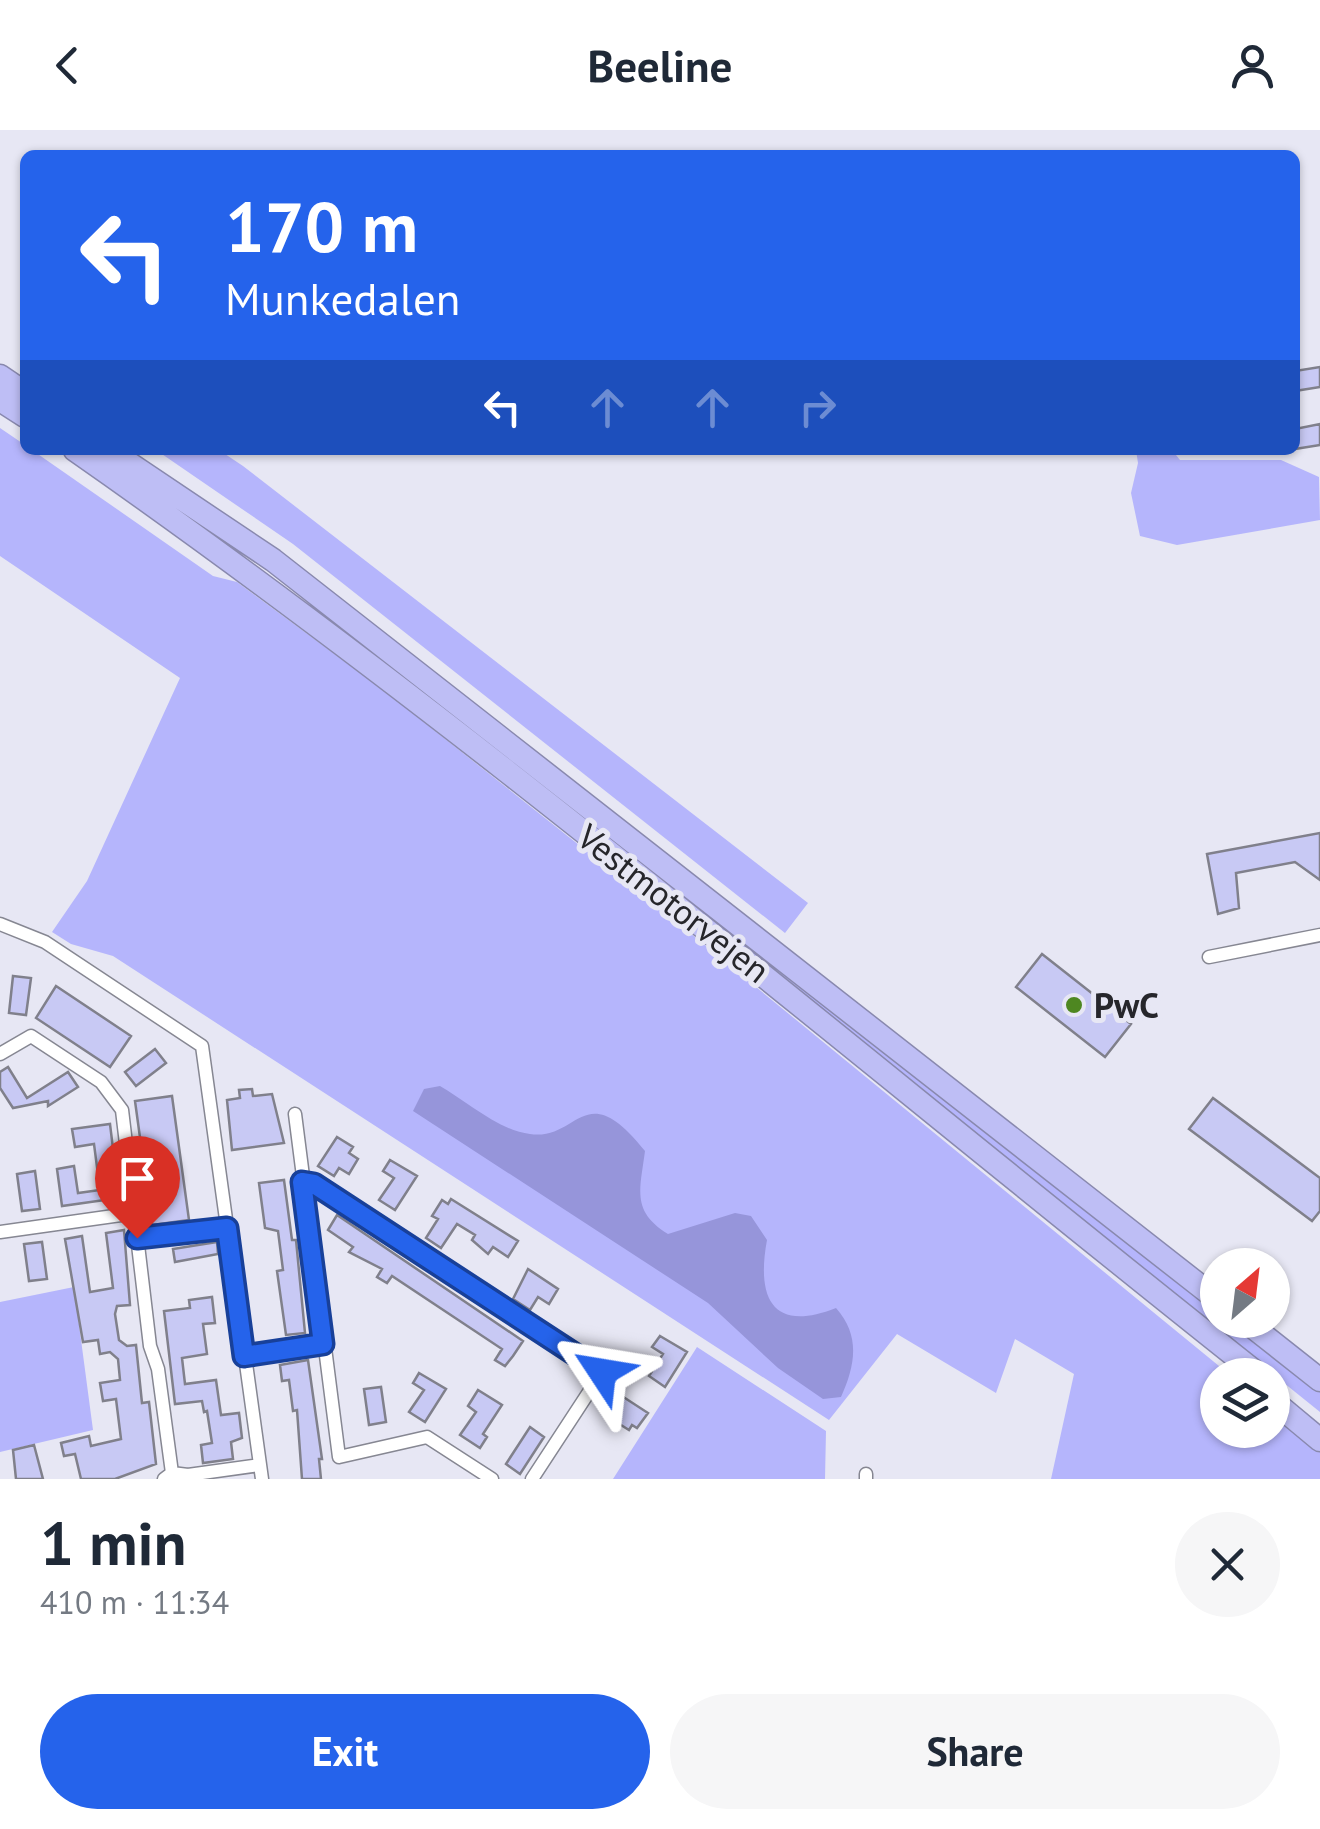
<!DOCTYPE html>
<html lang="en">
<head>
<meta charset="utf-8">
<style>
  :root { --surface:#fff; --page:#f6f6f7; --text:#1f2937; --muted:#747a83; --accent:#2563eb }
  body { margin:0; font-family:"PT Sans",sans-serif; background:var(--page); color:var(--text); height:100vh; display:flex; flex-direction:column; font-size:38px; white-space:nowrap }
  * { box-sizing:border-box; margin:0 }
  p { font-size:32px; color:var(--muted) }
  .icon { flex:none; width:55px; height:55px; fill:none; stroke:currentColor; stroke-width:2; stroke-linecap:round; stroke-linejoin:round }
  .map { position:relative; height:1349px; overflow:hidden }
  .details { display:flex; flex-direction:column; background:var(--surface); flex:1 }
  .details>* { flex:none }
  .top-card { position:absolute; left:20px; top:20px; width:1280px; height:305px; border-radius:15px; box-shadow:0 2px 8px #0004; background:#2563eb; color:#fff; overflow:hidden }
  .needle { width:65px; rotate:28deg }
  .fabs { position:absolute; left:1200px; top:1118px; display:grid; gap:20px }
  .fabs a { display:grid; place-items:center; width:90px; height:90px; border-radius:50%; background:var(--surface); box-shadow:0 2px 8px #0004; font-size:50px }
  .pin { position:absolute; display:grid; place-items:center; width:85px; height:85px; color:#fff; margin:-102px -42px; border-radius:50% 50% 50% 0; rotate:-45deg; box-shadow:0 0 10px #0007 }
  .pin .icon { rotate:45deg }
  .me { position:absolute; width:110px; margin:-55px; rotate:303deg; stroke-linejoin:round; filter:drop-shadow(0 0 8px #0008) }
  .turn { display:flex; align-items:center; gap:35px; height:210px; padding:0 40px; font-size:45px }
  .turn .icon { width:130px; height:130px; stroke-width:2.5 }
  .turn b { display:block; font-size:70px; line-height:85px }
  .lanes { display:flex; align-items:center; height:95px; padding:0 40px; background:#0003; justify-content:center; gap:50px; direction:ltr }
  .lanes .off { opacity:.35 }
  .round { display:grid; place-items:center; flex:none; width:105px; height:105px; border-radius:52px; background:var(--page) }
  .head { display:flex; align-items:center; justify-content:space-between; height:170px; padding:0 40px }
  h1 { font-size:60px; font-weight:700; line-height:75px }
  .primary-button { display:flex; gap:20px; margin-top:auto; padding:20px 40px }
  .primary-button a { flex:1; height:115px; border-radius:60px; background:var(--accent); color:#fff; font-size:40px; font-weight:700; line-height:115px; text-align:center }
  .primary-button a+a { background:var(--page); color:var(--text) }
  header { display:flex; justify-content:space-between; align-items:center; height:130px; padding:0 40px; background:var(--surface); font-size:45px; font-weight:700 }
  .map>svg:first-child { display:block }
</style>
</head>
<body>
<header><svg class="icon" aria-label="back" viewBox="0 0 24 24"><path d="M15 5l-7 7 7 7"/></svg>Beeline<svg class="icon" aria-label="person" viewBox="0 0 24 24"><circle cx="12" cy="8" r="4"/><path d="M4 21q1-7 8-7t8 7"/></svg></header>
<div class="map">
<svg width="1320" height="1349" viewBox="0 0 1320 1349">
  <rect width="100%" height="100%" fill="#e7e7f4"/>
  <!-- green -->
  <path fill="#b5b5fc" d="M0,298L25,315V320H32L213,446L237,452L386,562L690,803L1230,1245H1218V1300H1272L1273,1282L1320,1322V1349H1051L1074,1244L1015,1209L996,1263L897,1204L829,1290L113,826L71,814L52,802L87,751L180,548L0,426Z
    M156,320H219L243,336L808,773L785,803L293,414Z
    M1136,320H1172L1180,330H1281L1319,347L1320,390L1177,415L1140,406L1131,363L1138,333Z
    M745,812L766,824L1217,1182L1218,1190H1228L1320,1261V1282L755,827Z
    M74,1157L93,1300L0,1322V1172Z
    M697,1217L826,1301L825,1349H613Z"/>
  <!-- water -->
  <path fill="#9695da" d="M440,956C466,971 500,1001 530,1004C579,1011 584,944 645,1021C640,1060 631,1081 668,1104L735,1083L751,1086L767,1110C756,1169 773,1203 836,1178C861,1206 855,1236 841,1267L823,1269L778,1238L708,1173L413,981L424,959Z"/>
  <!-- building -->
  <path fill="#c8c9f4" stroke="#80808b" stroke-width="2.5" d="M1320,237V257L1295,261V241Z
    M1320,294V315L1295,319V299Z
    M1320,703V750L1295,732L1236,743L1239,778L1218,784L1207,724Z
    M1042,824L1131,894L1105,927L1016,857Z
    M13,846L31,848L26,885L9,883Z
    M56,856L131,906L110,937L36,888Z
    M155,919L166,933L136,956L125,942Z
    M8,937L27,968L68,942L78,957L48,976V971L13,978L0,958V942Z
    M252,959L253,966L272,964L284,1013L232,1020L227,970L240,968L239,960Z
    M172,966L189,1090L152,1095L135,971Z
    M1213,968L1320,1048V1081L1312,1091L1189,999Z
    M110,994L119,1068L62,1076L57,1039L74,1036L78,1063L100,1060L94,1014L75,1017L72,999Z
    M337,1007L353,1017L349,1023L358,1029L349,1044L339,1038L334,1046L318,1036Z
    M390,1030L417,1046L395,1080L379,1070L394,1048L383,1041Z
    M35,1041L40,1079L22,1081L17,1044Z
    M284,1050L292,1110H296L305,1203L286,1205L277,1141L283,1140L278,1101L265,1098L259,1053Z
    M451,1069L518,1111L508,1127L493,1117L488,1124L472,1110L475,1105L457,1094L441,1118L426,1108L438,1089L432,1086L442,1070L448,1074Z
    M337,1085L523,1211L513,1226L505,1236L495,1230L502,1219L392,1146L387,1153L377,1147L382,1139L349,1122L353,1117L328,1100Z
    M124,1100L130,1175L117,1176L115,1184L119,1210L127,1216L136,1215L142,1273L149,1272L156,1334L115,1349H81L75,1324L64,1326L61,1313L89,1306L91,1316L121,1309L116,1269L103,1271L100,1253L120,1250L118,1229L110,1222L100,1224L98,1210L83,1212L65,1109L82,1106L90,1162L113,1158L106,1103Z
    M42,1112L47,1149L29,1151L24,1114Z
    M217,1112L218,1124L175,1132L173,1119Z
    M528,1139L558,1159L549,1174L538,1167L530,1180L513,1169Z
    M212,1167L215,1193L203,1194L207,1224L182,1228L185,1254L216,1250L221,1285L239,1283L242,1308L231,1312L233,1329L203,1333L201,1315L212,1313L207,1281L204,1282L202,1271L175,1274L164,1181L190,1178L189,1170Z
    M660,1206L687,1222L665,1257L649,1246L663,1224L652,1217Z
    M308,1230L322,1329H319L321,1349H302L297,1280L293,1281L289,1250L282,1251L280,1235Z
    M419,1243L446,1259L425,1292L409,1282L424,1260L413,1253Z
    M381,1257L386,1292L369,1295L364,1259Z
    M608,1257L648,1283L637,1298L632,1295L629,1300L613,1290L617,1285L598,1273Z
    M478,1260L502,1275L483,1304L487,1307L480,1318L460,1305L476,1282L468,1276Z
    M530,1297L544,1307L520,1344L506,1334Z
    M34,1315L43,1349H16L13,1320Z"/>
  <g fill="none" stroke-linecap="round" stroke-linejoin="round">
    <defs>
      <path id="street" d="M0,794L45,812L202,916L262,1349
        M1209,827L1320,805
        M0,924L31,906L101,952L122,980L150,1216L158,1239L172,1343
        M295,984L339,1327L427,1307L492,1349
        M302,1052L314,1054L602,1242L532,1349
        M0,1102L135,1083
        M137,1108L227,1097
        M244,1225L323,1214
        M866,1344V1349
        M164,1349L172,1343L188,1345L260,1335"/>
      <path id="highway" d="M0,246L25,263
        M0,270L25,286
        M75,320C486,607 866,934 1259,1245
        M109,320L273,430L1218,1170
        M1244,1190L1320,1250
        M1272,1270L1320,1310"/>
    </defs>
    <!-- street casing -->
    <use href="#street" stroke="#868792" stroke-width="15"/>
    <!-- highway casing -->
    <use href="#highway" stroke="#8989ae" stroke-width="25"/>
    <!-- street -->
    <use href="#street" stroke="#fff" stroke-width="12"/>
    <!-- highway -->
    <use href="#highway" stroke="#bebef5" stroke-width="22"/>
  </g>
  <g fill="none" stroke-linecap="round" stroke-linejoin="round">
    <defs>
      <path id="route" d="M137,1108L227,1098L244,1226L323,1214L302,1052L314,1054L602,1242"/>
    </defs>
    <!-- route casing -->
    <use href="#route" stroke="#184099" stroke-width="25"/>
    <!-- route -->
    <use href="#route" stroke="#2563eb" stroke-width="18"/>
  </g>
  <!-- markers -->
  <circle fill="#4e8721" stroke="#e7e7f4" stroke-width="4" cx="1074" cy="875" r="10"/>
  <g text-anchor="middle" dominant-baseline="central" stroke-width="10" stroke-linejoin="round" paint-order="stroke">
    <!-- street labels -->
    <g font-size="35" fill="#26262b" stroke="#e7e7f4">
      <text transform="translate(674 773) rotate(38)">Vestmotorvejen</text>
    </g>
    <!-- poi labels -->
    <g font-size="35" font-weight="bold" fill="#26262b" stroke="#e7e7f4" text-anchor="start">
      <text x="1094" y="875">PwC</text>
    </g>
  </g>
</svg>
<div class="fabs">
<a><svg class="needle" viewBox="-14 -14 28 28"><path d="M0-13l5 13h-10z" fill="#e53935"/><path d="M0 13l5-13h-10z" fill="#747a83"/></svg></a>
<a><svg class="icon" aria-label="layers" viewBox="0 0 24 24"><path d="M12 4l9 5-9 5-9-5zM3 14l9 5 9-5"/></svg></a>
</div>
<div class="pin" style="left:137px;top:1108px;background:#d93025"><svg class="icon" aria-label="arrive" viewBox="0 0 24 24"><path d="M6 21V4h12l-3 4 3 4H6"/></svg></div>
<svg class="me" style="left:602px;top:1242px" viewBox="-20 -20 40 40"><path d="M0-17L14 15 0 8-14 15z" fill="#2563eb" stroke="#fff" stroke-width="4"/></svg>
<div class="top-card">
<div class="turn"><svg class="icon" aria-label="left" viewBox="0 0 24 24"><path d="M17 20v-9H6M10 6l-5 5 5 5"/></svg><div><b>170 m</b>Munkedalen</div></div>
<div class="lanes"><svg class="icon" aria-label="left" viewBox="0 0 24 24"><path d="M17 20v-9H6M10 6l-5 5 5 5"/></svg><svg class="icon off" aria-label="ahead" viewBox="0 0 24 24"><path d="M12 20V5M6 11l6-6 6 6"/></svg><svg class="icon off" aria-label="ahead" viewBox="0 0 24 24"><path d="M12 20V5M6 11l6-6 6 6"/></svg><svg class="icon off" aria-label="right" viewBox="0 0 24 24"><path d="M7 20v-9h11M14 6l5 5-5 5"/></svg></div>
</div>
</div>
<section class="details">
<div class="head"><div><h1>1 min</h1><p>410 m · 11:34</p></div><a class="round"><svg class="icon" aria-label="close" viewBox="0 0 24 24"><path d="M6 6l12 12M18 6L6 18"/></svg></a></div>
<div class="primary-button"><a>Exit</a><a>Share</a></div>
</section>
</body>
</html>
